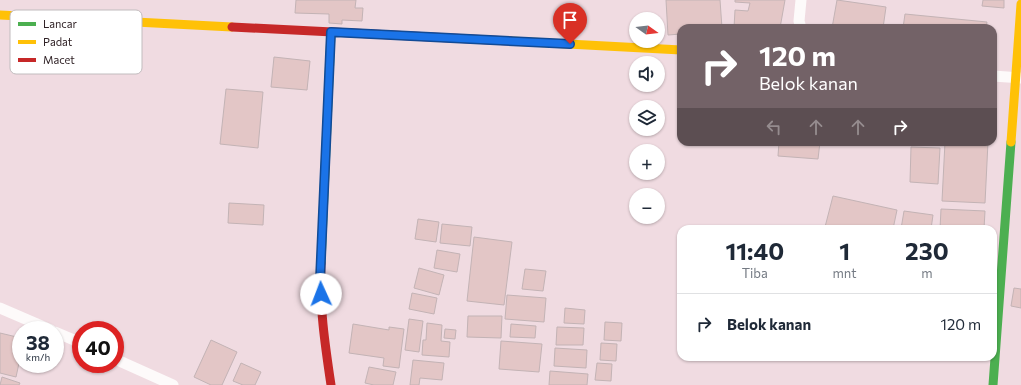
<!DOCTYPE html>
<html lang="id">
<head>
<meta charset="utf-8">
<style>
  :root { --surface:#fff; --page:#f6f6f7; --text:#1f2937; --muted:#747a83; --line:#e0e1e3 }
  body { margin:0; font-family:Commissioner,sans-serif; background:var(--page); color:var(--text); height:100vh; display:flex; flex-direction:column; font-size:15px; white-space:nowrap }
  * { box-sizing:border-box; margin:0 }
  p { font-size:13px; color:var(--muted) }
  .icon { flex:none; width:22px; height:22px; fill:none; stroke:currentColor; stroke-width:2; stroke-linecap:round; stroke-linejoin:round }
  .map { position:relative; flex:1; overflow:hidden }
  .sheet { position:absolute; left:677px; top:225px; width:320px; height:136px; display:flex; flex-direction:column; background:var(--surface); border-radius:12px; box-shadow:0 1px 3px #0004 }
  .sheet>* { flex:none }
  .hud { position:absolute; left:677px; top:24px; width:320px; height:122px; border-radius:12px; box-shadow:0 1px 3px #0004; background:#736267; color:#fff; overflow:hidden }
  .needle { width:26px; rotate:104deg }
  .controls { position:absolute; left:629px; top:12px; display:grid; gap:8px }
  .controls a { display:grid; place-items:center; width:36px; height:36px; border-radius:50%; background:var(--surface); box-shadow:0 1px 3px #0004; font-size:20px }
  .speed { position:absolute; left:12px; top:321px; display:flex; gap:8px; font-size:20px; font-weight:700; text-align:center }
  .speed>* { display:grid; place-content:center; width:52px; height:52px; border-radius:50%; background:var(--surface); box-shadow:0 1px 3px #0004; line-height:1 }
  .speed small { font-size:10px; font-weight:400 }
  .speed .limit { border:6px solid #d22; background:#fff; color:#111 }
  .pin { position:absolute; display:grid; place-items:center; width:34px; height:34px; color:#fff; margin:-41px -17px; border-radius:50% 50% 50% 0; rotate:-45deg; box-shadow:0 0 4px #0007 }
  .pin .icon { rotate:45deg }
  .me { position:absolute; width:44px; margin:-22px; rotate:358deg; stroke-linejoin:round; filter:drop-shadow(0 0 3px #0008) }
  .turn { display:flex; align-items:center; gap:14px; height:84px; padding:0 16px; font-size:18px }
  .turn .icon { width:52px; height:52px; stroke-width:2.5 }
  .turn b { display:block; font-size:28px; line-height:34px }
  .lanes { display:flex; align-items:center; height:38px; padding:0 16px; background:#0003; justify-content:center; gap:20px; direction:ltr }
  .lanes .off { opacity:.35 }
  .eta { display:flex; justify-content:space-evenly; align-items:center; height:68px; text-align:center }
  .eta b { font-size:24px; font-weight:700; line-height:28px }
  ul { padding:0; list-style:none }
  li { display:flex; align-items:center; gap:12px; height:60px; padding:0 16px; border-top:1px solid var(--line) }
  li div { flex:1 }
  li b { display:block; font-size:15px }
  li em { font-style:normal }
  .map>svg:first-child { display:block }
</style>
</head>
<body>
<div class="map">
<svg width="1021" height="385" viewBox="0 0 1021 385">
  <rect width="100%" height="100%" fill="#f0dbe1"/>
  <!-- building -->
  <path fill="#e3c6c6" stroke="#c3b3b5" d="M296,0H356L355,8H363L362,21L342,20V24L329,23V14L295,13Z
    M666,0H720L722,28H681V34L668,35Z
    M735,0H785L780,28H734L735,10L748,11L750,3L735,2Z
    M837,0L886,7L883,28H832Z
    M983,0H1004V8L982,6Z
    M905,14L987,22L986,28H903Z
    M274,57L310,61L307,90L271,87Z
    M226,89L263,92L258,148L220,144Z
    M779,142H820L818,159L778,156Z
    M945,142H988L985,203L942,201Z
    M911,147L940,148L938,184L910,182Z
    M833,196L897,210L893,229H832L825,227Z
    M229,203L264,205L263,225L228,223Z
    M941,209L985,211L984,229H940Z
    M904,211L933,215L931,229H901Z
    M418,219L439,222L436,242L415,239Z
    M442,224L472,227L470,246L440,243Z
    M474,237L512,242L504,305L467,301Z
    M437,250L460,254L457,272L434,268Z
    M419,268L444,275L439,295L414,288Z
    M525,269L546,271L543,291L522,289Z
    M1014,288L1021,289V308L1011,306Z
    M412,293L437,298L434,314L409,309Z
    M507,295L546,298L544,322L505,319Z
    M565,308L585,310L584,324L564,323Z
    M468,316H502L501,338L467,337Z
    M409,319L423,321L419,352L405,350Z
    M605,322L622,323L621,341L604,340Z
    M427,323L442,325L441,341L450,342L449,357L422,355L423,340H426Z
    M353,324L389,330V327L404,329L399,368L383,366L384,358L349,353Z
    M511,324L536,326L535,338L510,337Z
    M557,327L584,328L583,345H556Z
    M445,329L456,330L455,339L444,338Z
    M0,333L21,338V354L16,377L0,373Z
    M211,340L237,352L222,385H211L194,377Z
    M501,341L542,344L539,372L499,369Z
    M601,343L617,344L616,361L600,360Z
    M555,348L587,350L586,368L554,366Z
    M413,360L444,363L442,380L420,378L419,385H410Z
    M241,363L261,372L255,385H243L233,381Z
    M597,363L612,364L611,381L595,380Z
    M369,367L396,372L393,385H374L365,383Z
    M550,371L588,374L587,385H549Z
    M2,377L20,383L19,385H0Z"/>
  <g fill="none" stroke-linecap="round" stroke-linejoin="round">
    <!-- street -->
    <path stroke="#fdfafa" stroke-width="11" d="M801,28L799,21L801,0
      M993,76L1020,78
      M0,308L51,330
      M55,332L81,343
      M115,359L173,385"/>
    <!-- fast -->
    <path stroke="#4caf50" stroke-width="9" d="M321,263L331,32
      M993,385L1011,142"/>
    <!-- slow -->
    <path stroke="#ffc107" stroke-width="9" d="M0,15L232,27
      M511,41L681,50
      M1011,142L1021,4"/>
    <!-- jam -->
    <path stroke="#c62828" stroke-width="9" d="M232,27L511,41
      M321,263C319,304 325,345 331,385"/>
  </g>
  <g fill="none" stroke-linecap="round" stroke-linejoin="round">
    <defs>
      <path id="route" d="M321,294L320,280L331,32L570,44"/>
    </defs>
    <!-- route casing -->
    <use href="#route" stroke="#114b97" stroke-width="10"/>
    <!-- route -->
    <use href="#route" stroke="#1a73e8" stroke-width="7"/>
  </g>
  <!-- legend -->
  <rect x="10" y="10" width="132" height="64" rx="6" fill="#fff" stroke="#c1bcbe" stroke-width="1"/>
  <rect x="18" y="22" width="18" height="4" fill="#4caf50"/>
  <rect x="18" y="40" width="18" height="4" fill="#ffc107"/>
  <rect x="18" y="58" width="18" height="4" fill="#c62828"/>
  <g font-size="11" fill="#2f2125">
    <text x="43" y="28">Lancar</text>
    <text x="43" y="46">Padat</text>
    <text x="43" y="64">Macet</text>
  </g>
</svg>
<div class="controls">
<a><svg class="needle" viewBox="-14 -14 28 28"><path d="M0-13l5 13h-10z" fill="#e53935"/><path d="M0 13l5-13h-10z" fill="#747a83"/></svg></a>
<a><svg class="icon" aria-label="sound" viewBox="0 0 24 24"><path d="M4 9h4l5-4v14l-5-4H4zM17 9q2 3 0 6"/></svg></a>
<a><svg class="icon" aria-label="layers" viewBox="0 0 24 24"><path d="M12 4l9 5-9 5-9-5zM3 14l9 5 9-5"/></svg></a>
<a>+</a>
<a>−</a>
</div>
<div class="speed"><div>38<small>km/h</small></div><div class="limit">40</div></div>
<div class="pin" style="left:570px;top:44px;background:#d93025"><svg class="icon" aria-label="arrive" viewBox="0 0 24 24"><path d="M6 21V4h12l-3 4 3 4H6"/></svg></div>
<svg class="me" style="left:321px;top:294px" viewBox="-20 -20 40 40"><circle r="19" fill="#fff"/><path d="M0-13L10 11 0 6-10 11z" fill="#1a73e8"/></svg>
<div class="hud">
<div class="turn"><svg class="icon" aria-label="right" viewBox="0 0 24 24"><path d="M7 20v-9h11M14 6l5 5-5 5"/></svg><div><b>120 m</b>Belok kanan</div></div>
<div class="lanes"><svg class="icon off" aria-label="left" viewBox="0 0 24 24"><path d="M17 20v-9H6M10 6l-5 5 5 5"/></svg><svg class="icon off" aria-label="ahead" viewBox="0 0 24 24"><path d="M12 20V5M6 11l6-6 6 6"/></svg><svg class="icon off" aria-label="ahead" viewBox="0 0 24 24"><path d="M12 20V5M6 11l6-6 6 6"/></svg><svg class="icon" aria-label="right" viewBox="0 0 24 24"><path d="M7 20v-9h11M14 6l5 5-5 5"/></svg></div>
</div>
<section class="sheet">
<div class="eta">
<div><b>11:40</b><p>Tiba</p></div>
<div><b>1</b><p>mnt</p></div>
<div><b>230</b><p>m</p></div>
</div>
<ul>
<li><svg class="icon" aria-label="right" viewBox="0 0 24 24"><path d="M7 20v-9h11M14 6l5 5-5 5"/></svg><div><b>Belok kanan</b></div><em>120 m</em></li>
</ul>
</section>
</div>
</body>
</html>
